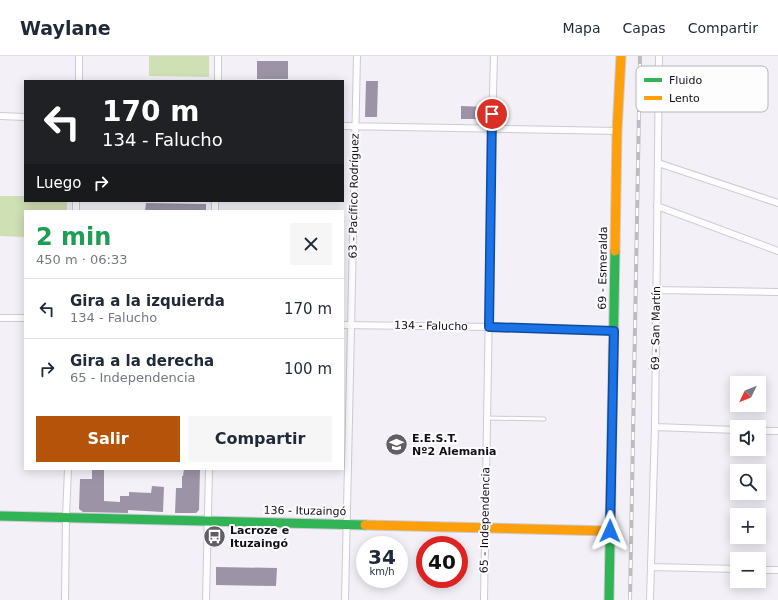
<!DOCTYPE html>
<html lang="es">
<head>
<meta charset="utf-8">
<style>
  :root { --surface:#fff; --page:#f6f6f7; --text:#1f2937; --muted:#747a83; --line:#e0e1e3; --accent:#b45309 }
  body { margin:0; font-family:"DejaVu Sans",sans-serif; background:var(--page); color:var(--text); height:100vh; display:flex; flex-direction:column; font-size:15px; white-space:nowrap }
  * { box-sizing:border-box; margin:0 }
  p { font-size:13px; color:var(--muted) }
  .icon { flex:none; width:22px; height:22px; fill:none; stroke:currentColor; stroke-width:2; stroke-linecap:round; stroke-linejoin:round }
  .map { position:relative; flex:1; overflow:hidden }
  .panel { position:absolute; left:24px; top:154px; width:320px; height:260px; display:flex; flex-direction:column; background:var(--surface); border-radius:0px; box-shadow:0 2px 10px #0003 }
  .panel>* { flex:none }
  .hud { position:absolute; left:24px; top:24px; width:320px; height:122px; border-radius:0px; box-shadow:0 2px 10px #0003; background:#202124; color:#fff; overflow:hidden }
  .needle { width:26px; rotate:227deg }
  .tools { position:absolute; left:730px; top:320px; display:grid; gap:8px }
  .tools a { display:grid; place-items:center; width:36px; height:36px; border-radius:0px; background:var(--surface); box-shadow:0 2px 10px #0003; font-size:20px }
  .speed { position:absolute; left:356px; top:480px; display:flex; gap:8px; font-size:20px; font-weight:700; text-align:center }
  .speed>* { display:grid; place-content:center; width:52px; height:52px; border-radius:50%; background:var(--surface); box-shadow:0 2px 10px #0003; line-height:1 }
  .speed small { font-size:10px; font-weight:400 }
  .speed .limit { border:6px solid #d22; background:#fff; color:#111 }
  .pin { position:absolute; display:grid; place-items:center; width:34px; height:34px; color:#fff; margin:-17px; border:2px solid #fff; border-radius:50%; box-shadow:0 1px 4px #0007 }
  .me { position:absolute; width:44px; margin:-22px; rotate:1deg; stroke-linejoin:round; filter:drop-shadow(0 0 3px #0008) }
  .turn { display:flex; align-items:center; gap:14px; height:84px; padding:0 12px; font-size:18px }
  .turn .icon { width:52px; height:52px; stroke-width:2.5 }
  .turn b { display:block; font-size:28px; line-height:34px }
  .then { display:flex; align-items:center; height:38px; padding:0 12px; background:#0003; gap:8px; font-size:15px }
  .round { display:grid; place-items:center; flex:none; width:42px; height:42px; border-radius:0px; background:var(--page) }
  .summary { display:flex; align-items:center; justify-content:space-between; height:68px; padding:0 12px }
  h1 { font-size:24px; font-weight:600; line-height:30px; color:#1e9e55 }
  .primary-button { display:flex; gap:8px; margin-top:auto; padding:8px 12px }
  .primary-button a { flex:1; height:46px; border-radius:0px; background:var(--accent); color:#fff; font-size:16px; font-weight:600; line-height:46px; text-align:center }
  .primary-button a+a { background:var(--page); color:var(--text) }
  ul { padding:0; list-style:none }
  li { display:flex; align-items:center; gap:12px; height:60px; padding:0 12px; border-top:1px solid var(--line) }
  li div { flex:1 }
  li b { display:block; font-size:15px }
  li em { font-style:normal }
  header { display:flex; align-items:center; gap:24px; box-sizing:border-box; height:56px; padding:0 20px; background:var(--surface); border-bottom:1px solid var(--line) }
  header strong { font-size:19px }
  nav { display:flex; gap:22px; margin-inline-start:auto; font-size:14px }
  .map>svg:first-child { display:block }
</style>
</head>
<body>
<header>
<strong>Waylane</strong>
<nav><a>Mapa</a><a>Capas</a><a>Compartir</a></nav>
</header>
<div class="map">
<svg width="778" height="544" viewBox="0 0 778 544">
  <rect width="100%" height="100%" fill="#f3f0f8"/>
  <!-- green -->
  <path fill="#cfe0b4" d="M149,0H209V21L149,20Z
    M0,140H25V145H67V155H25V181L0,180Z"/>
  <!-- building -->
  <path fill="#9c94a6" d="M257,5H288V23H257Z
    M366,25H378L377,61H365Z
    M461,50L486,51V63H461Z
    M146,147L206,148V155H145Z
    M92,413H104V445L120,446V440H129V436L151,437L152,430L164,431L163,456L128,454V457L83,456L79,453L80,423H92Z
    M184,413H200L199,454L196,457H175L176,432H182V420H183Z
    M216,511L277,512L276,530L216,529Z"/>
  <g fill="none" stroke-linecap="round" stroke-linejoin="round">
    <defs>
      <path id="lane" d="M659,38L736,40
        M487,362L544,363"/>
      <path id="street" d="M79,25V0
        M218,25V0
        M0,60L25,61
        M343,70L617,75
        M658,107L778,147
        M657,150L778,195
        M76,155V145
        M215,155V145
        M656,234L778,236
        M0,262H25
        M343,269L489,271L614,275
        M655,371L737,374
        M759,375H778
        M651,511L737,513
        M759,514H778
        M65,544L66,461L68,413
        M206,544L209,413
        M345,544L357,0
        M484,544L492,72L494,0
        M650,544L655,371L659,0"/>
      <path id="fast" d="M0,460L365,469
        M609,544L615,195"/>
      <path id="slow" d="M615,195L617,75L621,0
        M365,469L610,475"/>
    </defs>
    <!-- lane casing -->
    <use href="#lane" stroke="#cecad5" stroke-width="5"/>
    <!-- street casing -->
    <use href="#street" stroke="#cecad5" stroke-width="8"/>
    <!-- fast casing -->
    <use href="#fast" stroke="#cecad5" stroke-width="11"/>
    <!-- slow casing -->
    <use href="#slow" stroke="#cecad5" stroke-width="11"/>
    <!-- lane -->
    <use href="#lane" stroke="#fdfdfe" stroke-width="3"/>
    <!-- street -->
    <use href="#street" stroke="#fdfdfe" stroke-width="6"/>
    <!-- fast -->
    <use href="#fast" stroke="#30b455" stroke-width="9"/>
    <!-- slow -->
    <use href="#slow" stroke="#ff9f0a" stroke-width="9"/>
    <defs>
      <path id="rail" d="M630,544L640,0"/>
    </defs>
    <!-- rail casing -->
    <use href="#rail" stroke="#bdbcbe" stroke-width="4"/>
    <!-- rail -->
    <use href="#rail" stroke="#fdfdfd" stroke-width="2.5" stroke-dasharray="8" stroke-linecap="butt"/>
  </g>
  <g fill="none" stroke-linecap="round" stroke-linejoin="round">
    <defs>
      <path id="route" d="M492,58L489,271L614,275L610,475"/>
    </defs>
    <!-- route casing -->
    <use href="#route" stroke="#114b97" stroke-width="10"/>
    <!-- route -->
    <use href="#route" stroke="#1a73e8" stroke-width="7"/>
  </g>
  <!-- icons -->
  <defs>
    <symbol id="school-disc" viewBox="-11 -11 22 22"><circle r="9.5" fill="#615e68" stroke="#fdfdfd"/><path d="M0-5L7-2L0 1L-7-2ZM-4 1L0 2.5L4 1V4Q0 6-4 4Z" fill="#fff"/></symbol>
    <symbol id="bus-disc" viewBox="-11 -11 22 22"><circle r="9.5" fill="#615e68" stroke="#fdfdfd"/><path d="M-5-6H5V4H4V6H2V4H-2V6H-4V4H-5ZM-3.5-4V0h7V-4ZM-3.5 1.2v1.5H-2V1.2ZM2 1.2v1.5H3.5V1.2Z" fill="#fff"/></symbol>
  </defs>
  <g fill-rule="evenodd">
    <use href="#school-disc" x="384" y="376" width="25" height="25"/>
    <use href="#bus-disc" x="202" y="468" width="25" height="25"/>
  </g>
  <g text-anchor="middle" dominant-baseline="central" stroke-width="4" stroke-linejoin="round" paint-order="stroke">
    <!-- street labels -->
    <g font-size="11" fill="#130f1b" stroke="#fdfdfd">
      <text transform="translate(354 140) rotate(-89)">63 - Pacífico Rodríguez</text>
      <text transform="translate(603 212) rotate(-89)">69 - Esmeralda</text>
      <text transform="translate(431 270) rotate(1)">134 - Falucho</text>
      <text transform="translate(656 272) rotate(-89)">69 - San Martín</text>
      <text transform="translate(305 455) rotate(1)">136 - Ituzaingó</text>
      <text transform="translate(485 464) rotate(-89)">65 - Independencia</text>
    </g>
    <!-- poi labels -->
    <g font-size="11" font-weight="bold" fill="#130f1b" stroke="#fdfdfd" text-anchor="start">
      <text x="412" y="382">E.E.S.T.<tspan x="412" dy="13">Nº2 Alemania</tspan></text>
      <text x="230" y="474">Lacroze e<tspan x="230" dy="13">Ituzaingó</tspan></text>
    </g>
  </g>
  <!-- legend -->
  <rect x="636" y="10" width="132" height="46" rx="6" fill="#fdfdfd" stroke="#b7b6b9" stroke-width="1"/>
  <rect x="644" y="22" width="18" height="4" fill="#30b455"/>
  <rect x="644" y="40" width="18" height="4" fill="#ff9f0a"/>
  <g font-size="11" fill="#130f1b">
    <text x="669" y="28">Fluido</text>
    <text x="669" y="46">Lento</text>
  </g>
</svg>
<div class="tools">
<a><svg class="needle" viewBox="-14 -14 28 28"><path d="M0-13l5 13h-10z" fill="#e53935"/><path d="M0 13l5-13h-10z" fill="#747a83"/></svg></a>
<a><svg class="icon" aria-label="sound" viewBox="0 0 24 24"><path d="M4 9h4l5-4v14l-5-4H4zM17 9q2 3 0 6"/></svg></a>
<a><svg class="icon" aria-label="search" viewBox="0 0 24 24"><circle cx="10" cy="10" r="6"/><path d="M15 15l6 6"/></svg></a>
<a>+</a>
<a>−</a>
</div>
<div class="speed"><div>34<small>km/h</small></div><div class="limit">40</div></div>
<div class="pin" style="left:492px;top:58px;background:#d93025"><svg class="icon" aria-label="arrive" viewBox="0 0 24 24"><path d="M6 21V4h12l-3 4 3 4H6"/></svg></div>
<svg class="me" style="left:610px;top:475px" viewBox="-20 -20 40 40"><path d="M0-17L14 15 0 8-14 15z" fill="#1a73e8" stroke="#fff" stroke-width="4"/></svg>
<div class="hud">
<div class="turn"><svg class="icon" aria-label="left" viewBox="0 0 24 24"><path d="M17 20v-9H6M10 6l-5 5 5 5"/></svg><div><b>170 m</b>134 - Falucho</div></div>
<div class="then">Luego<svg class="icon" aria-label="right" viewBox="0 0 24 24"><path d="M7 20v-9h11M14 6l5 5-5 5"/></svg></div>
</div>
<section class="panel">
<div class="summary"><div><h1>2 min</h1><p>450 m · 06:33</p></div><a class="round"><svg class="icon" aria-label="close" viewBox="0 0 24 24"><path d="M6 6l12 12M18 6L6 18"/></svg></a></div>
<ul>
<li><svg class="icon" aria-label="left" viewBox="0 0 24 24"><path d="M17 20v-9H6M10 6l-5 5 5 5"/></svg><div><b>Gira a la izquierda</b><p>134 - Falucho</p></div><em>170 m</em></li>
<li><svg class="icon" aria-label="right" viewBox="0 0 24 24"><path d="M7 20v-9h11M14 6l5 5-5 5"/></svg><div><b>Gira a la derecha</b><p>65 - Independencia</p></div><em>100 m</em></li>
</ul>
<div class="primary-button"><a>Salir</a><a>Compartir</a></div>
</section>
</div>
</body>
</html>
